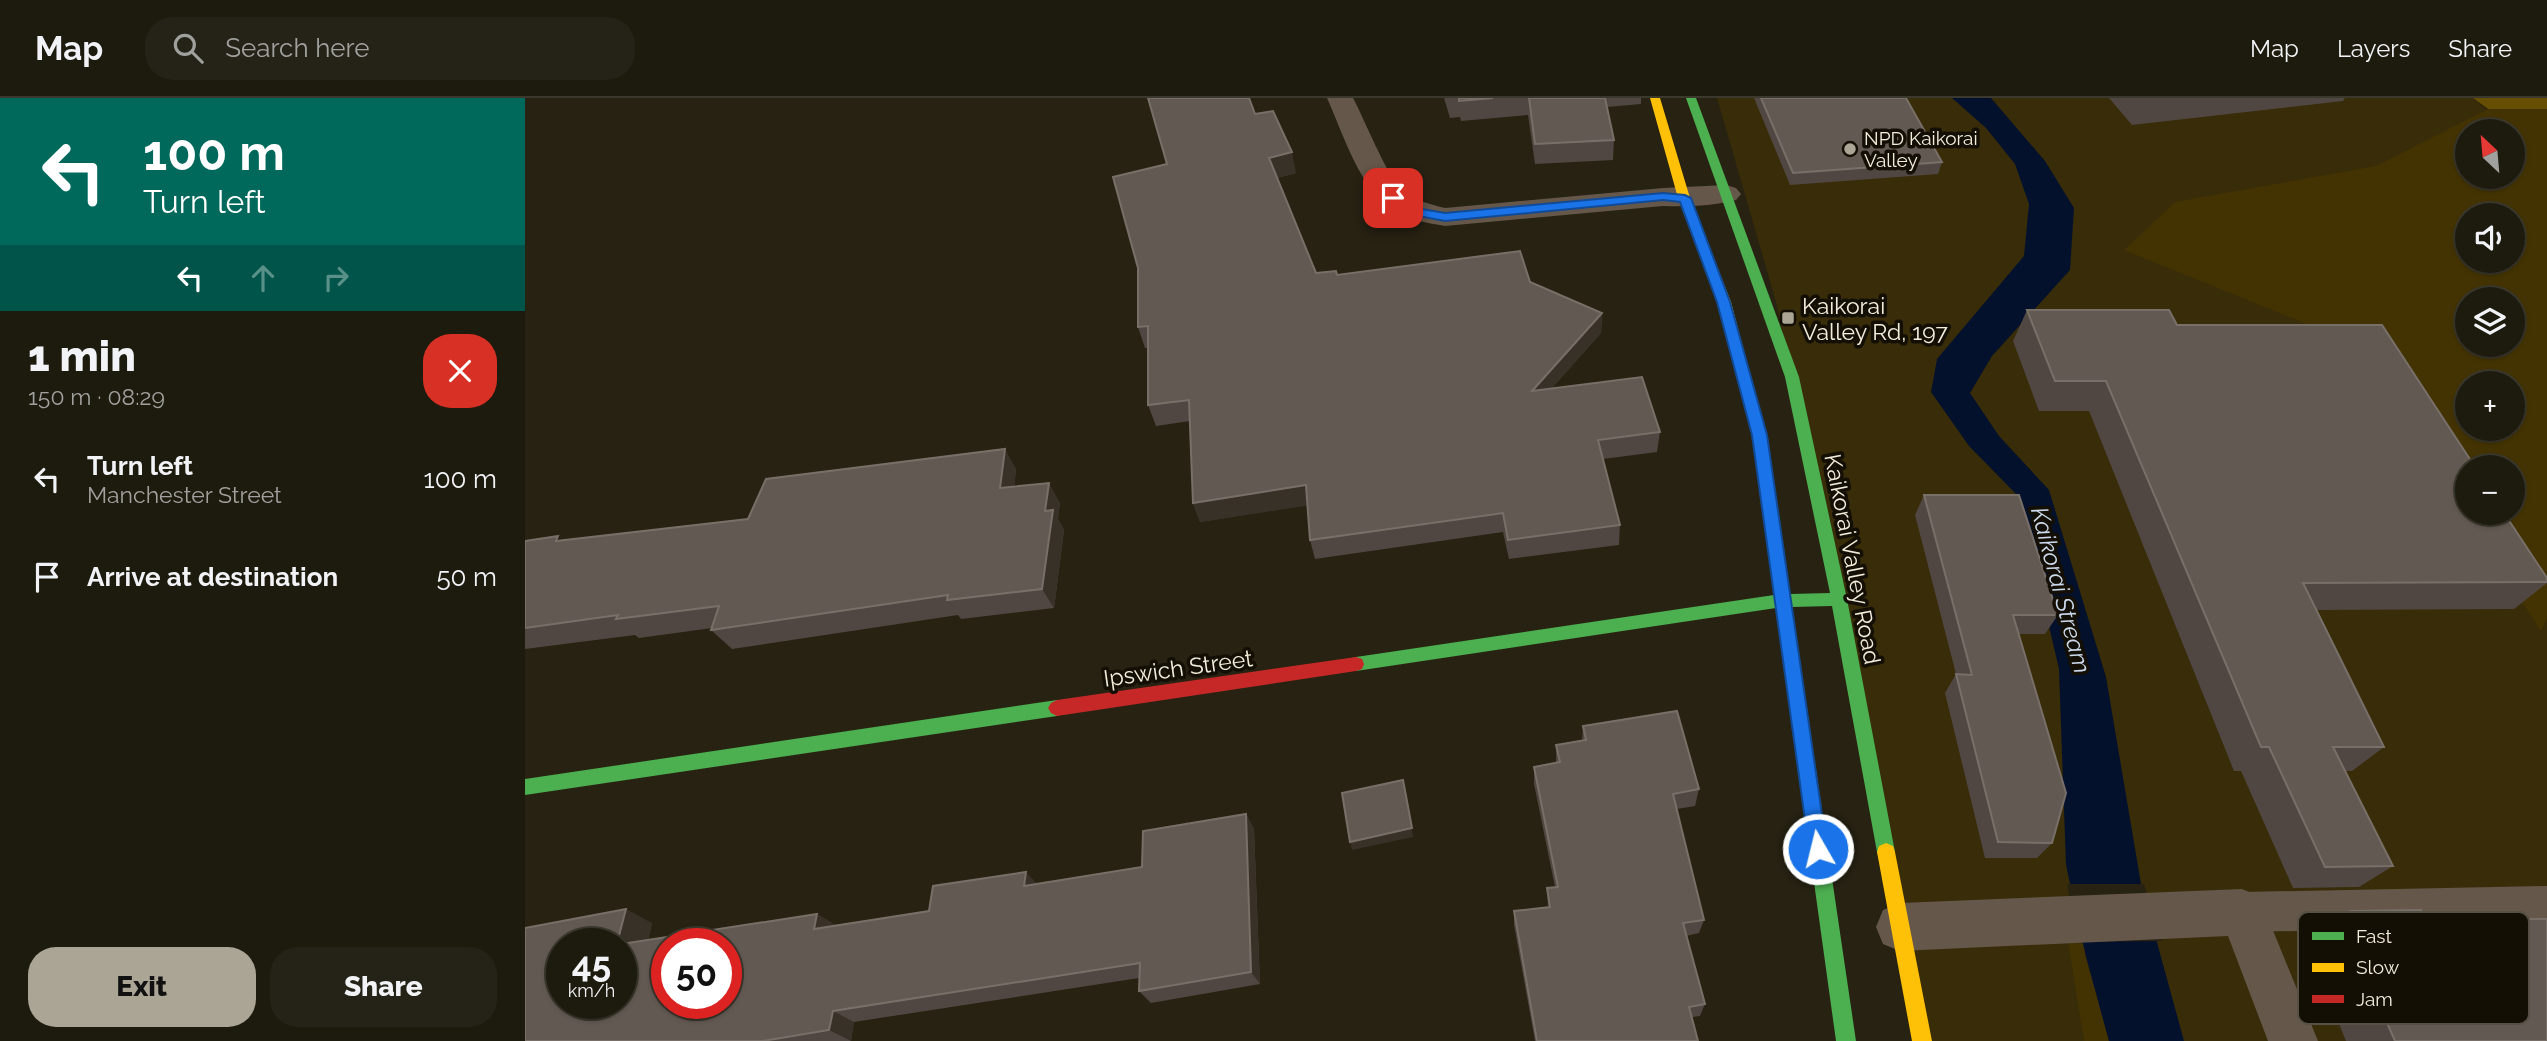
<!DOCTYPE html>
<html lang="en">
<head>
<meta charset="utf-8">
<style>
  :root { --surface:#1d1a0e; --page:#252317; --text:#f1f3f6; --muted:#a0a19e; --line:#3b382e; --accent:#aba595 }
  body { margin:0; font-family:Raleway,sans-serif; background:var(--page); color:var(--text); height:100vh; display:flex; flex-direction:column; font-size:26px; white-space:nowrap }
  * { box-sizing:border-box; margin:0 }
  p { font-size:23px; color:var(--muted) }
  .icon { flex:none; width:38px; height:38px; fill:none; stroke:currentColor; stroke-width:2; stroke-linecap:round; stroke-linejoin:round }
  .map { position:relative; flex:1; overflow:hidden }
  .details { display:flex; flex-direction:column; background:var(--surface); width:525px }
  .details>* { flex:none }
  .hud { background:#00695c; color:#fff; overflow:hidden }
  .needle { width:46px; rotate:334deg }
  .tools { position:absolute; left:1930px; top:21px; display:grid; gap:14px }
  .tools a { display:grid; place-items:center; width:70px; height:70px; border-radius:50%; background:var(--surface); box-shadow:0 2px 5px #0004,0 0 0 2px var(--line); font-size:35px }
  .speed { position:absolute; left:21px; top:830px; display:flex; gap:14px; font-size:35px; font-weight:700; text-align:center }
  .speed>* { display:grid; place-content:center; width:91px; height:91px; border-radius:50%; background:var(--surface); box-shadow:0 2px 5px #0004,0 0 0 2px var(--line); line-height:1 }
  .speed small { font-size:18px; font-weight:400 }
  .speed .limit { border:10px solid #d22; background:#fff; color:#111 }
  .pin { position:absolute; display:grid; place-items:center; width:60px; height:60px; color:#fff; margin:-30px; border-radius:14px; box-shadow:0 4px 10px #0006 }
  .me { position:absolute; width:77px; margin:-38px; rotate:352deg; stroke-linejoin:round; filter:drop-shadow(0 0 5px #0008) }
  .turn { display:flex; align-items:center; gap:24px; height:147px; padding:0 28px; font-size:32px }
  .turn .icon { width:91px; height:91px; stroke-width:2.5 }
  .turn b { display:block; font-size:49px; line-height:60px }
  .lanes { display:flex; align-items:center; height:66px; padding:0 28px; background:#0003; justify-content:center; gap:35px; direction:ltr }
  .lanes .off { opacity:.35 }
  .round { display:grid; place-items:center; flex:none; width:74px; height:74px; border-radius:28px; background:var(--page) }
  .overview { display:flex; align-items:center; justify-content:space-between; height:119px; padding:0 28px }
  h1 { font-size:42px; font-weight:800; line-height:52px }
  .action { display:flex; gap:14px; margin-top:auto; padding:14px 28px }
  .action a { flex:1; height:80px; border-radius:28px; background:var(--accent); color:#111; font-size:28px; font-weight:800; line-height:80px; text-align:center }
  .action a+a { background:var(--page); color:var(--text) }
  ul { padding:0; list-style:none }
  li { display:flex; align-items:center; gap:21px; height:98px; padding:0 28px }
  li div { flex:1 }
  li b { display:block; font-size:26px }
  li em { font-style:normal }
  header { display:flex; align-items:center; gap:42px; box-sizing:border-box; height:98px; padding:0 35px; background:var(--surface); border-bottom:2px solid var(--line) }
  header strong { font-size:33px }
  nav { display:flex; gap:38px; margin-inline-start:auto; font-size:24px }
  .search { width:490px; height:63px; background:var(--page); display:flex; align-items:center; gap:18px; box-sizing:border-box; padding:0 24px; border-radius:28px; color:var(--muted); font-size:26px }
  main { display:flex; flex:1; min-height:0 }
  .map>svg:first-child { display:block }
</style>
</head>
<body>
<header>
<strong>Map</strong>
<div class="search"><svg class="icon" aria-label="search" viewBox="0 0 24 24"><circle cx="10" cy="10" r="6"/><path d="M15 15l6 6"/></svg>Search here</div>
<nav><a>Map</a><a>Layers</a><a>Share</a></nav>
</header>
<main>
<section class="details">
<div class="hud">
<div class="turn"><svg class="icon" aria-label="left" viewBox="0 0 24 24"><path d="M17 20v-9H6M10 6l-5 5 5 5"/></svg><div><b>100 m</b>Turn left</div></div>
<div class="lanes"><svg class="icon" aria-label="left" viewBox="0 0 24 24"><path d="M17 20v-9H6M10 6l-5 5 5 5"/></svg><svg class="icon off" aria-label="ahead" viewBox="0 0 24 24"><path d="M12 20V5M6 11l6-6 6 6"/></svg><svg class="icon off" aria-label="right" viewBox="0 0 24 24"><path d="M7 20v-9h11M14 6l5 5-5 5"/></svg></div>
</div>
<div class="overview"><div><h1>1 min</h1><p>150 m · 08:29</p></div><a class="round" style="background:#d93025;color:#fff"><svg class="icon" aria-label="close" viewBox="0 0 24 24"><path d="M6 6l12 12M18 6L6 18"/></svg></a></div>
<ul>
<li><svg class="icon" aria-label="left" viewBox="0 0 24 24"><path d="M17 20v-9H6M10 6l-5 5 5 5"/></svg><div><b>Turn left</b><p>Manchester Street</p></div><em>100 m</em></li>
<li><svg class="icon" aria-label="arrive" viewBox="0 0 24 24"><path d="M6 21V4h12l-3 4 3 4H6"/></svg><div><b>Arrive at destination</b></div><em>50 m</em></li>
</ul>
<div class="action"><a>Exit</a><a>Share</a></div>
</section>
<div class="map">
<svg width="2022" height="943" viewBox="0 0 2022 943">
  <rect width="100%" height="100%" fill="#272212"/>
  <!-- built -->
  <path fill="#382c09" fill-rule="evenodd" d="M1192,0H1948L2022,63V943H1407L1251,204ZM1942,33H1988V79H1942ZM1942,117H1988V163H1942ZM1942,201H1988V247H1942ZM1942,285H1988V331H1942ZM1942,369H1988V415H1942Z"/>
  <!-- green -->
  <path fill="#433303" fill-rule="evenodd" d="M1963,11H2022V520L2016,533L1828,245L1599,152L1650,104L1851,68ZM1942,33H1988V79H1942ZM1942,117H1988V163H1942ZM1942,201H1988V247H1942ZM1942,285H1988V331H1942ZM1942,369H1988V415H1942Z
    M1543,844L1558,846L1584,943H1559Z"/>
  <!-- forest -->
  <path fill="#664f02" d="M1948,0H2022V11H1963Z"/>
  <!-- water -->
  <path fill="#04112c" d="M1427,0H1466L1520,63L1549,110L1545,172L1467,258L1445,295L1474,338L1524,392L1581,579L1616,786L1659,943H1584L1561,859L1541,767L1534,571L1494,399L1444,348L1406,294L1412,261L1499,158L1504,106L1490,66L1461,30Z"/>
  <!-- pier -->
  <path fill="#272212" d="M1542,786H1619L1637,843L1554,844Z"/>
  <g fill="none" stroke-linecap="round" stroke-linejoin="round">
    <!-- lane -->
    <path fill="#655749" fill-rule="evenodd" d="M2022,788V828L1717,834L1703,828L1697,814L1703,800L1717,794Z"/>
    <!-- street -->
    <path fill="#655749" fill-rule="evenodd" d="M802,0H828C839,20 861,76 875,89C888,102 903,106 920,110L1138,90L1201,87L1211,90L1216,96L1211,102C1188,108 1162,109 1138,108L920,128C903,125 883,122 868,112C836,94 817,33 802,0Z
      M1717,791L1734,798L1793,943H1743L1703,838L1375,853L1358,846L1351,829L1358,812L1375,805Z"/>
    <!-- fast -->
    <path fill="#4caf50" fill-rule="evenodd" d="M1161,0H1171L1274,279L1322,501L1370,754L1368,760L1361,763L1354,760L1352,754L1307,508L1267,509L1331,943H1311L1251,510L831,573L825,571L823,566L825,561L831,559L1249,497L1239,424L1247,418L1255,424L1265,496L1305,495L1260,279Z
      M532,602L538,605L541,610L538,615L532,618L0,697V681Z"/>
    <!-- slow -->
    <path fill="#ffc107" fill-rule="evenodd" d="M1125,0H1135L1165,100L1206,204L1241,337L1255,424L1247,430L1239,424L1227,337L1192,204L1153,100Z
      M1361,745L1368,748L1370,754L1407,943H1387L1352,754L1354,748Z"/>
    <!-- jam -->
    <path fill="#c62828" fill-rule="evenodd" d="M831,559L837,561L839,566L837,571L831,573L532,618L526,615L523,610L526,605L532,602Z"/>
  </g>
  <!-- wall -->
  <path fill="#504742" d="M919,0H1116V6L1082,9L1089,42L1088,62L1010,66L1003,17L936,23L935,19L925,20Z
    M1229,0H1381L1417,64L1413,76L1265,87Z
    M1584,0H1820L1818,3L1607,27Z
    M730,16L771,75L752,80L791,175L812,177L1005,184L1077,215L1076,235L1027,290L1135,334L1132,354L1078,361L1095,427L1094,447L984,461L978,434L790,461L785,442L782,407L675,424L668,405L665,323L631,328L623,307V250H620L613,229L642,66Z
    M1502,212L1652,227L2022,480V485L1989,511L1792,512L1859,649L1827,673H1820L1868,768L1834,789L1768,790L1716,673H1709L1564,313H1514L1488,243Z
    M491,371L489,389L535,405L533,421L539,432L529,510L436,521L433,517L207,551L186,532L187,530L114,540L110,537L0,551V443L37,442L223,421Z
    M1399,397L1533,517L1520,536H1494L1527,745L1512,760H1460L1420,595L1431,576L1390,417Z
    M1058,628L1174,691L1170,708L1152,711L1179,822L1174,835L1161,838L1180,906L1175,918L1167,919L1173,943H1010L989,827V813L1023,809L1022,790L1030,789L1009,686V669L1031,665V647L1057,642Z
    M721,716L729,731L735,886L626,905L614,893V880L329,924L326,943H0L127,825L123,842L292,816L310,827L404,813L512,786L617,769Z
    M1826,813L1901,822L2022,943H1821L1781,845L1791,839L1789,835Z"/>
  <!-- shaded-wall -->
  <path fill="#383128" d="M767,54L771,75L748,81L744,60Z
    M1077,215L1076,235L1007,313V293Z
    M480,351L491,371L487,410L475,390Z
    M524,385L535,405L533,421L539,432L529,510L517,491L520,413Z
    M781,387L786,407L675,424L668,405Z
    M878,682L888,739L827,752L825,744Z
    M721,716L729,731L735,886L726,874Z
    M501,774L515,789L499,788Z
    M101,811L127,825L118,860L96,849V845H92Z
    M292,816L313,829L289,831Z
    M308,913L329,924L326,943L304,932Z"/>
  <!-- building -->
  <path fill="#625952" stroke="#787068" stroke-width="2" fill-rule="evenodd" d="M623,0H724L730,16L748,13L767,54L744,60L791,175L811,173L812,177L995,153L1005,184L1077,215L1007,293L1117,279L1135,334L1073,342L1095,427L983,442L978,415L785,442L781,387L668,405L664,302L623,307V228L613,229V170L588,79L642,66Z
    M934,0H968L934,3Z
    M1004,0H1080L1089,42L1010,46Z
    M1236,0H1381L1417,64L1268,75Z
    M1502,212H1644L1652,227H1857L1950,369H1942V415H1979L2022,480V484L1778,485L1859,649H1808L1868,768L1800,769L1744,649H1736L1581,283H1530Z
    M480,351L475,390L524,385L520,413L528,412L517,491L422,502L423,497L186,532L194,508L91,521L93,517L0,530V443L33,438L31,443L223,421L241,381Z
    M1399,397H1494L1533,517H1488L1541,695L1527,745L1473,744L1431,576L1447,577Z
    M1152,613L1174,691L1148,696L1179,822L1158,825L1180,906L1164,909L1173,943H1012L989,813L1025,809L1022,790L1033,789L1009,669L1035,664L1031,647L1061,642L1058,628Z
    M878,682L887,730L825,744L817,695Z
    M721,716L726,874L614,893L615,865L308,913L304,932L238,943H0V830L101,811L92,845H37V905H96V846L292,816L289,831L404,813L408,788L501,774L499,788L617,769L618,733ZM142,845H201V905H142Z
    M1896,812L1901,822L2022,821V943H1870L1818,824H1831L1826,813Z"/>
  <!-- route -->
  <path fill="#1a73e8" stroke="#114b97" stroke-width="2" d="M1138,95L1160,97L1166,100L1205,204L1242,337L1302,751L1300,757L1293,760L1286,757L1284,751L1227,337L1192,204L1155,104L1138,102L920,123L883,116L862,100L868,97L891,110L920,115Z"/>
  <!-- markers -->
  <g fill="#aba595" stroke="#140f05" stroke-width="2.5">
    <circle cx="1325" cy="51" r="7"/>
    <rect x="1256" y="213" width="14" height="14" rx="3.5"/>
  </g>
  <g text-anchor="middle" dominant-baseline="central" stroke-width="7" stroke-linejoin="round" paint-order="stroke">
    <!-- far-poi labels -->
    <g font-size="19" fill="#f2ecdb" stroke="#140f05" text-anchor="start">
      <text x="1339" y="40">NPD Kaikorai<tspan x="1339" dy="22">Valley</tspan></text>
    </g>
    <!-- poi labels -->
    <g font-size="23" fill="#f2ecdb" stroke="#140f05" text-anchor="start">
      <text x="1277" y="207">Kaikorai<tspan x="1277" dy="26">Valley Rd, 197</tspan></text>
    </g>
    <!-- street labels -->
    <g font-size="23" fill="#f2ecdb" stroke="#140f05">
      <text transform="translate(1328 461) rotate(79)">Kaikorai Valley Road</text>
      <text transform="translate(653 570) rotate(-8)">Ipswich Street</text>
    </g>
    <!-- water labels -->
    <g font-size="24" font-style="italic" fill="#cbd9ec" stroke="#140f05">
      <text transform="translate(1536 492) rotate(75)">Kaikorai Stream</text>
    </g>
  </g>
  <!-- legend -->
  <rect x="1773" y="814" width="231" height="112" rx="10" fill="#140f05" stroke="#575145" stroke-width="2"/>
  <rect x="1787" y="834" width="32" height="8" fill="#4caf50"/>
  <rect x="1787" y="865" width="32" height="9" fill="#ffc107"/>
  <rect x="1787" y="897" width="32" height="8" fill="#c62828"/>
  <g font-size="19" fill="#f2ecdb">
    <text x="1831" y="845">Fast</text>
    <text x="1831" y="876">Slow</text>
    <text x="1831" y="908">Jam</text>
  </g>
</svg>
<div class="tools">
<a><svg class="needle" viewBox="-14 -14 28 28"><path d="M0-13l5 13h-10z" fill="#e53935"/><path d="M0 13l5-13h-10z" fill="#a0a19e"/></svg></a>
<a><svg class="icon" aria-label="sound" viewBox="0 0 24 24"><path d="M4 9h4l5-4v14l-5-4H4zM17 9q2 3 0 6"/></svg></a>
<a><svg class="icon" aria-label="layers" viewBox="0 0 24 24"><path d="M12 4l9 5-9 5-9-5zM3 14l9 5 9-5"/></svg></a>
<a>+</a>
<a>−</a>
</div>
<div class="speed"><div>45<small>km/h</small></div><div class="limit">50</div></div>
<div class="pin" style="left:868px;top:100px;background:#d93025"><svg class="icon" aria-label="arrive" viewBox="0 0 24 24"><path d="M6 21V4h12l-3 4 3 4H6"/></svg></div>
<svg class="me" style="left:1293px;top:751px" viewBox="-20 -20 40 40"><circle r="17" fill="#1a73e8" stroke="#fff" stroke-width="3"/><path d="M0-11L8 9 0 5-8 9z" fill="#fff"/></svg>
</div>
</main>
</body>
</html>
